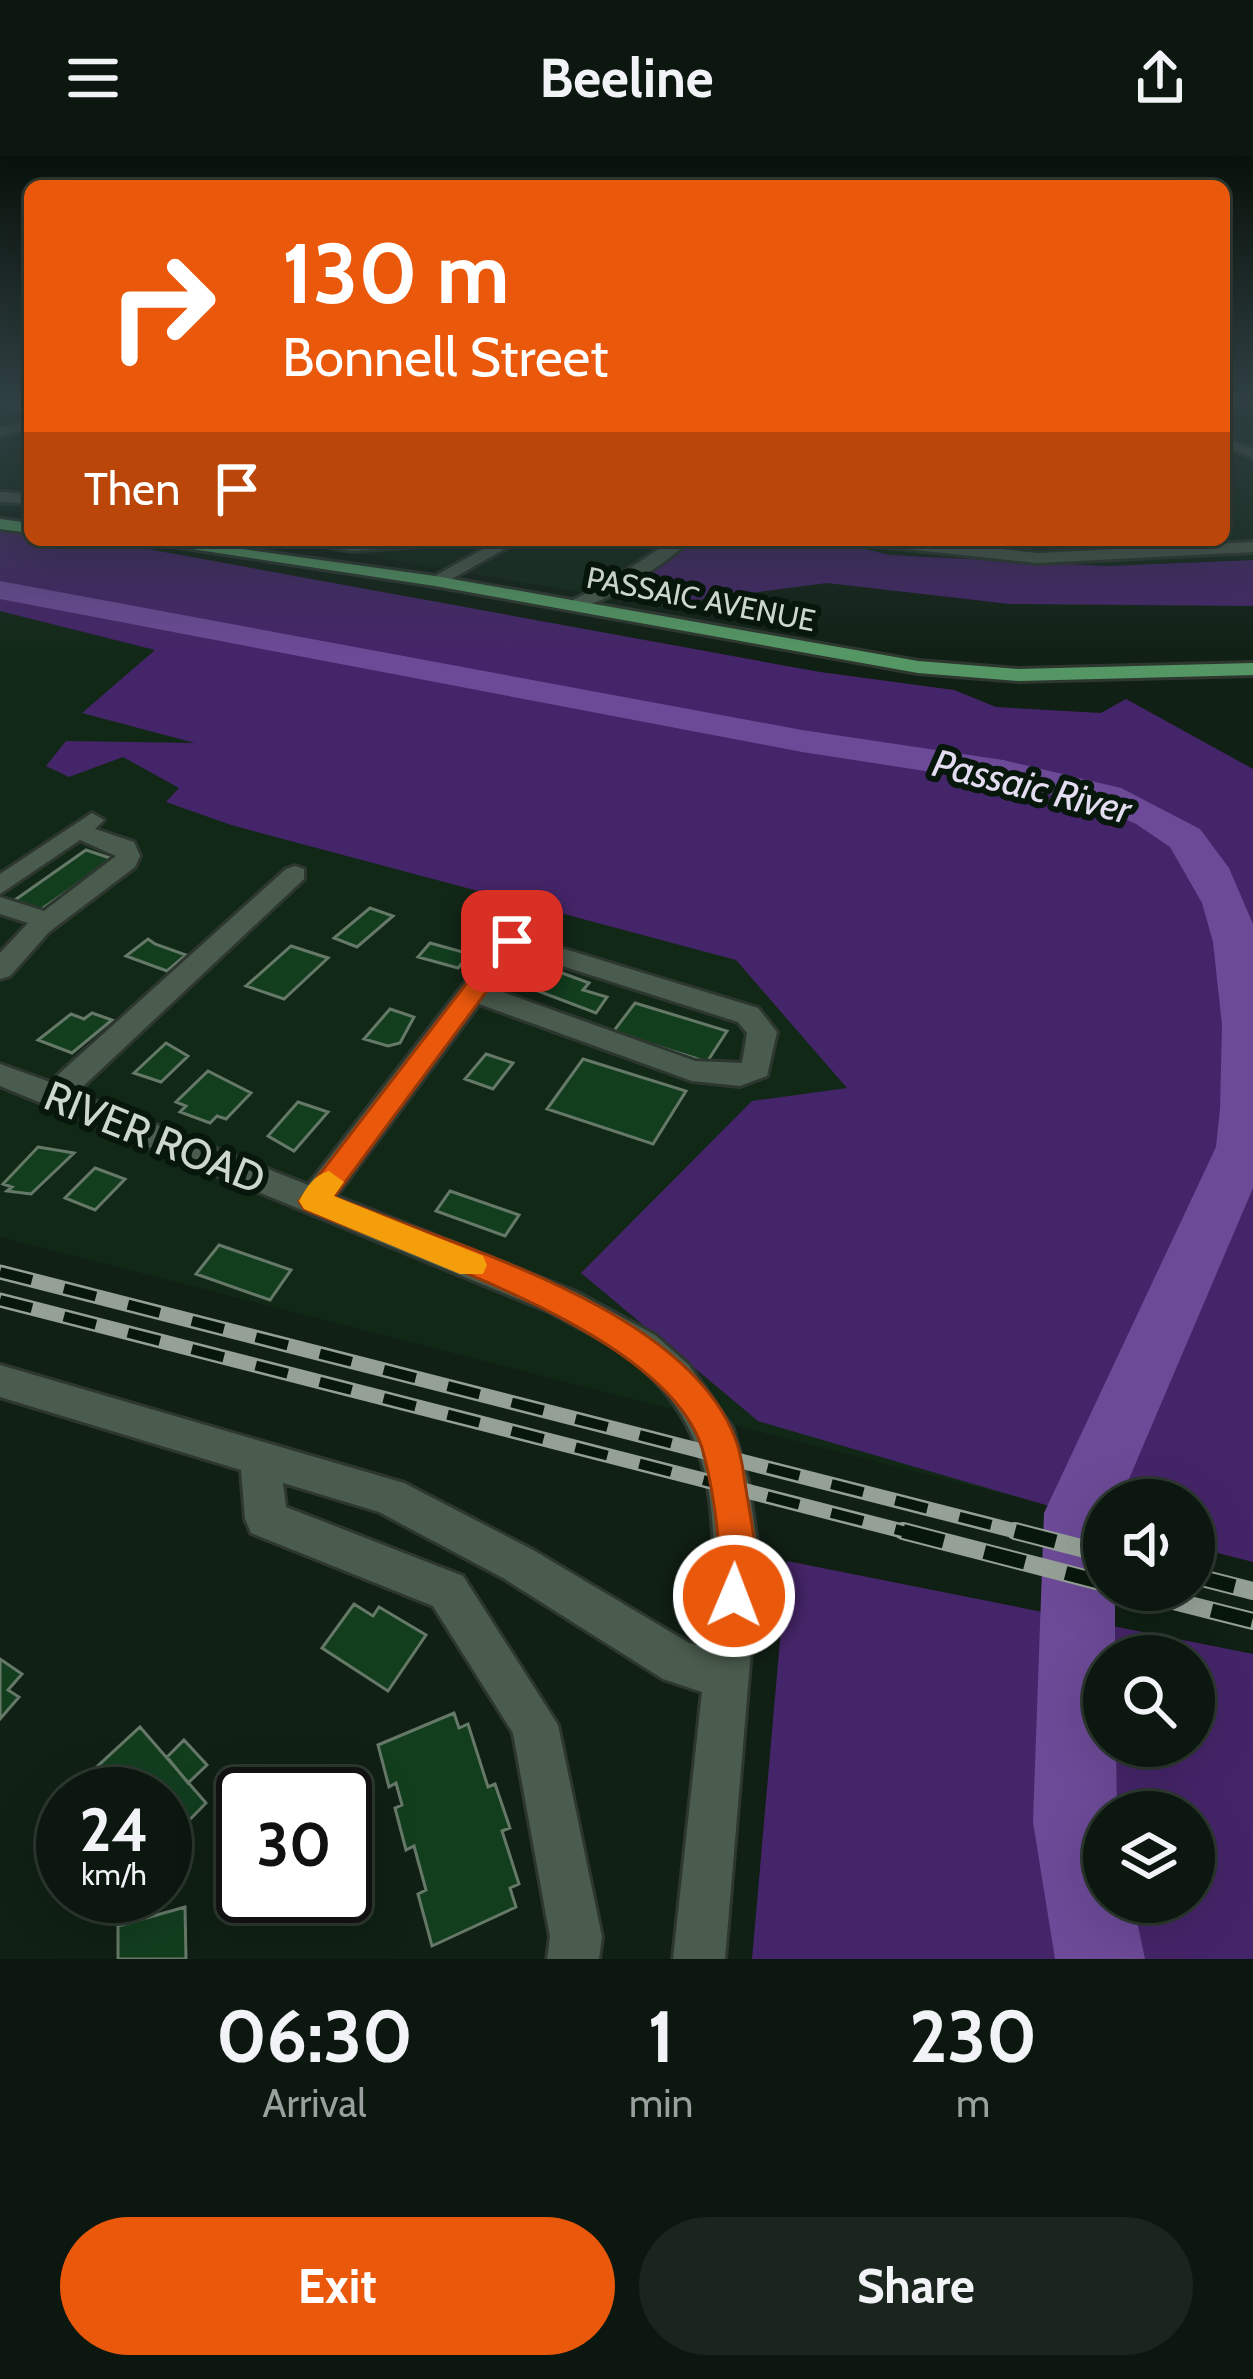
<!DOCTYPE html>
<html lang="en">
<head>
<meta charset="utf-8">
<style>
  :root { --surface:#0c180f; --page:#1a251d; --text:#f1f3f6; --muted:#9aa09e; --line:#2c372f; --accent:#ea580c }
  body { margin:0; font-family:Cabin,sans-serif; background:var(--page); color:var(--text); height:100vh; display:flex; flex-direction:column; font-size:45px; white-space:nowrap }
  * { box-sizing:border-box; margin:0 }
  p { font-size:39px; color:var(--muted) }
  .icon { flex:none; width:66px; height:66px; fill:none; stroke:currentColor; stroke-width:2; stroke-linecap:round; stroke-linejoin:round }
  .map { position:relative; height:1803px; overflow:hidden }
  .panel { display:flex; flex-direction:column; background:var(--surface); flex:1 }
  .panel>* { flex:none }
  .hud { position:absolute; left:24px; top:24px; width:1206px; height:366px; border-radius:18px; box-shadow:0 12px 48px #0002,0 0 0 3px var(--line); background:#ea580c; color:#fff; overflow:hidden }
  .controls { position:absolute; left:1083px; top:1323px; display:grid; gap:24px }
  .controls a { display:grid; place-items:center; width:132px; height:132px; border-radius:50%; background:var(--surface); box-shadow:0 12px 48px #0002,0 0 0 3px var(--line); font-size:60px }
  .speed { position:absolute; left:36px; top:1611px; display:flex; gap:24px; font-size:60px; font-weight:700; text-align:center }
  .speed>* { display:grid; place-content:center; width:156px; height:156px; border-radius:50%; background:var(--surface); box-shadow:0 12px 48px #0002,0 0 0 3px var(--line); line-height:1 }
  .speed small { font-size:30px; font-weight:400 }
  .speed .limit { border:6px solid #111; border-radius:18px; background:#fff; color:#111 }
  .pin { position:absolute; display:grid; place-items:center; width:102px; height:102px; color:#fff; margin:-51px; border-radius:24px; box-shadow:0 6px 18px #0006 }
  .me { position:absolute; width:132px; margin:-66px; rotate:1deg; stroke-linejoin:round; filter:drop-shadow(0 0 9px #0008) }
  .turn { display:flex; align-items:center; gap:42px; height:252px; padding:0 60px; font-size:54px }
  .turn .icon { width:156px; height:156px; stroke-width:2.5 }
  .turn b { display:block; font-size:84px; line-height:102px }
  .then { display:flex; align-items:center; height:114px; padding:0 60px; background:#0003; gap:24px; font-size:45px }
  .eta { display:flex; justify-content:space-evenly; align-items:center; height:204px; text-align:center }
  .eta b { font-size:72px; font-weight:800; line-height:84px }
  .action { display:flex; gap:24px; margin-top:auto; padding:24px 60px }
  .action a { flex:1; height:138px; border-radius:72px; background:var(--accent); color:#fff; font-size:48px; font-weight:800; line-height:138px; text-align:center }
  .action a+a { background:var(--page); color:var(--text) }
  header { display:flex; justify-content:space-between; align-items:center; height:156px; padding:0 60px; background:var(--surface); font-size:54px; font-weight:800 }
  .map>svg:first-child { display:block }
</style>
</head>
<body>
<header><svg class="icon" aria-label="menu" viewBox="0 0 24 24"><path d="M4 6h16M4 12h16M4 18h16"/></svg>Beeline<svg class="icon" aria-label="share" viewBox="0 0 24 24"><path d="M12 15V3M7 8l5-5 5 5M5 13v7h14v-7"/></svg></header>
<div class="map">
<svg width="1253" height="1803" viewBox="0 0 1253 1803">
  <rect width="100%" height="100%" fill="#102014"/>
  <!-- built -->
  <path fill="#122817" d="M0,245H30V357L0,354Z
    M1224,263L1253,276V403L1106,410L891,399L825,384H1224Z
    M276,384H694L609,441Z
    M0,455L156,494L84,557L898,772L1054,1351L0,1081Z"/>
  <!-- green -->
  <path fill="#452569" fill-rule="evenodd" d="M0,375L30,378V384L104,385L820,516L954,534L996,551L1101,557L1126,543L1253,613V1406L1194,1391V1344H1104V1366L758,1265L581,1117L752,945L847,932L736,804L231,669L166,646L179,632L123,601L69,621L46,610L66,585L195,587L82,557L155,494L0,455Z
    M694,384H825L891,399L1106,410L1253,404V450L1010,448L827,427L659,449L609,441Z
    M787,1405L1253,1498V1803H752ZM1194,1500V1590H1104V1500ZM1194,1656V1746H1104V1656Z"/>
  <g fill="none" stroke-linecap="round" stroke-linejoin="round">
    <!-- river -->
    <path fill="#6c4a97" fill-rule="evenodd" d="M0,425L802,574L1003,604L1121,632L1200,673L1229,712L1253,768V1032L1120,1344H1104V1434H1115V1500H1104V1590H1116L1117,1656H1104V1746H1133L1145,1803H1055L1033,1666L1044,1357L1216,991L1220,953L1222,869L1213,786L1202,747L1170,691L1136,668L1093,649L1003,627L802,596L0,443Z"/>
  </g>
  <!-- building -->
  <path fill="#123e1e" stroke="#667969" stroke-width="3" d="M86,694L113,703L39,755L12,746Z
    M370,752L393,760L357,791L334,782Z
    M148,783L155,788L186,799L167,815L126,800Z
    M430,787L470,798L458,812L418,801Z
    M291,790L328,802L284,843L246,830Z
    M554,814L589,827L583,834L607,841L596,857L538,835Z
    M635,847L727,875L707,906L613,876Z
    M390,853L414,861L400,887L388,890L364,883Z
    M92,857L112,864L72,897L38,884L71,858L84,863Z
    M166,887L188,900L161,926L134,917Z
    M486,898L513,907L493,933L465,923Z
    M583,903L686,935L653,988L547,953Z
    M208,915L251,937L226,963L217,960L210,967L180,956L186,950L176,946Z
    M298,946L328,956L294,995L268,980Z
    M38,991L74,997L31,1038L7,1035L12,1031L3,1028Z
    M95,1012L125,1023L95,1054L65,1042Z
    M450,1035L519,1059L505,1080L436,1055Z
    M219,1089L291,1114L270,1144L196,1118Z
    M354,1448L373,1460L379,1451L426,1479L388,1535L322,1492Z
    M0,1503L22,1518L8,1534L19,1541L0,1563Z
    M454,1557L459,1572L468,1568L488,1631L495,1628L510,1672L502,1675L519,1728L510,1732L516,1751L432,1790L418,1738L426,1734L414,1690L406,1694L395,1652L402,1649L396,1627L389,1631L378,1589Z
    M140,1571L206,1647L165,1689V1638H83L76,1630Z
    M184,1584L207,1609L188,1627L167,1601Z
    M185,1751L186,1803H118V1770Z"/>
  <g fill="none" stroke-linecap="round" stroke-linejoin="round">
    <defs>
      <path id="minor" d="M0,245L30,249V257L0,249Z
        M30,263V272L0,281V272Z
        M1224,281L1253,293V302L1224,290Z
        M0,336L30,338V348L0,346Z
        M292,384H442L434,389L352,395Z
        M499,384H520L441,429L426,425Z
        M672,384H691C671,403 586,465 563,449L611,425Z
        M860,384H916L1038,397L1253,386V396L1038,407L868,389Z
        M92,657L104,664L95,673L134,686L140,700L135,711L49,776L10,820L0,823V797L28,767L0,758V741L44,755L116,700L80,684L0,738V718Z
        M295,710L304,713V723L76,937L308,1029L502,779L512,777L758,852L777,876L767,920L740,930L692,925L479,848L336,1040L576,1136L655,1179L689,1209L733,1273L748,1325L759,1400L725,1803H673L702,1536L663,1523L503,1422L379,1356L283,1327L286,1351L463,1420L558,1569L602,1781L599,1803H547L550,1781L513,1577L433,1450L251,1377L245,1363L241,1314L0,1241V1209L404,1327L533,1394L689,1487L707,1492C718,1385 726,1277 631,1203C607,1184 576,1171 550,1156L0,930V908L50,926L286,713ZM518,796L738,866L747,877L742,907L695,905L491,832Z"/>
      <path id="major" d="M0,363L30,367V377L0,373Z
        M133,384H178L435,420L918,505L1019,513L1253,507V519L1019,525L918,517L435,430Z"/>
    </defs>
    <!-- minor casing -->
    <use href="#minor" stroke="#2d372f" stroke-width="6"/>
    <!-- major casing -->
    <use href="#major" stroke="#2d372f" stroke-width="6"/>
    <!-- minor -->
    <use href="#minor" fill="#4a5c4d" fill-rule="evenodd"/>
    <!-- major -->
    <use href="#major" fill="#559764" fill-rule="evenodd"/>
    <defs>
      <path id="rail-far1" d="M0,1116L1027,1378
        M0,1144L914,1378"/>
      <path id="rail" d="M903,1375L1104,1427
        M1015,1375L1104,1398
        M1194,1420L1253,1435
        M1130,1434L1253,1465"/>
    </defs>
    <!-- rail-far1 casing -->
    <use href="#rail-far1" stroke="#95a197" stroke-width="15"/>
    <!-- rail casing -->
    <use href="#rail" stroke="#95a197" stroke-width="18"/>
    <!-- rail-far1 -->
    <use href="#rail-far1" stroke="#08170b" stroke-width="10" stroke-dasharray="33" stroke-linecap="butt"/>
    <!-- rail -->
    <use href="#rail" stroke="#08170b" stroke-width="14" stroke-dasharray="42" stroke-linecap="butt"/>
  </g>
  <!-- sky -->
  <linearGradient id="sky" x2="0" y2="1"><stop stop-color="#09120b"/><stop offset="0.49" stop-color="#314245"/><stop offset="1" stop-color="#314245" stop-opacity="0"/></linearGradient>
  <rect width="1253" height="498" fill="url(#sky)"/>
  <!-- route -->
  <path fill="#ea580c" stroke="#983908" stroke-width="3" d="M512,777L524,785L334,1041C455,1090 686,1152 735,1282C743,1301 744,1325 748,1345C754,1382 763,1419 748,1454L734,1460L720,1454C712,1435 719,1420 719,1400C718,1368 711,1323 702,1292C665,1175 410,1098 304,1053L299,1045L503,780Z"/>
  <!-- slow -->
  <path fill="#f59e0b" d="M329,1015L344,1026L334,1040L483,1100L487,1109L483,1118H460L304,1053L299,1045C306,1032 314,1019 329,1015Z"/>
  <g text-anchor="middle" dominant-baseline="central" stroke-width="12" stroke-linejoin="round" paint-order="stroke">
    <!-- far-street labels -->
    <g font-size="30" fill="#cdd7ce" stroke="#08170b">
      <text transform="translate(701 443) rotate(11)">PASSAIC AVENUE</text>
    </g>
    <!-- water labels -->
    <g font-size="39" font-style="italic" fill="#e4dcf1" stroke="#08170b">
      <text transform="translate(1032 630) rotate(14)">Passaic River</text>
    </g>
    <!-- near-street labels -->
    <g font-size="42" fill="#cdd7ce" stroke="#08170b">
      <text transform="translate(155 981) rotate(22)">RIVER ROAD</text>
    </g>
  </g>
</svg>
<div class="controls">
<a><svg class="icon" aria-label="sound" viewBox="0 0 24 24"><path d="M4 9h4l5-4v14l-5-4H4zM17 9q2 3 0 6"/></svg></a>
<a><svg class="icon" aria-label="search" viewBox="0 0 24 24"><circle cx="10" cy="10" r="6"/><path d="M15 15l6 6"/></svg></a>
<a><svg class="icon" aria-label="layers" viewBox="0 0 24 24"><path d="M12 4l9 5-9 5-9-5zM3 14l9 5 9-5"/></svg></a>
</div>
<div class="speed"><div>24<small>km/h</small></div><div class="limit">30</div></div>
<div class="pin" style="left:512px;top:785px;background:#d93025"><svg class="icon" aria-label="arrive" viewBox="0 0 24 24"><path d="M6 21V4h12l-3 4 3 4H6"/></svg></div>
<svg class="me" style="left:734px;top:1440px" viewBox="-20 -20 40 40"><circle r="17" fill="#ea580c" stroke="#fff" stroke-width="3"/><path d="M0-11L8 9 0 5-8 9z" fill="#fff"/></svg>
<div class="hud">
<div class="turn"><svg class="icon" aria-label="right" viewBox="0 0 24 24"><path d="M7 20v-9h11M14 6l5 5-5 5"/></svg><div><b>130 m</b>Bonnell Street</div></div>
<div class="then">Then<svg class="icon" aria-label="arrive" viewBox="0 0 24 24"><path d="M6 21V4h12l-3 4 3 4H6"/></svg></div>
</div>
</div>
<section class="panel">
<div class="eta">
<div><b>06:30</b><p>Arrival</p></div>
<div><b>1</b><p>min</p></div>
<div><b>230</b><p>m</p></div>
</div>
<div class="action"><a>Exit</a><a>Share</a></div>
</section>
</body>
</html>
